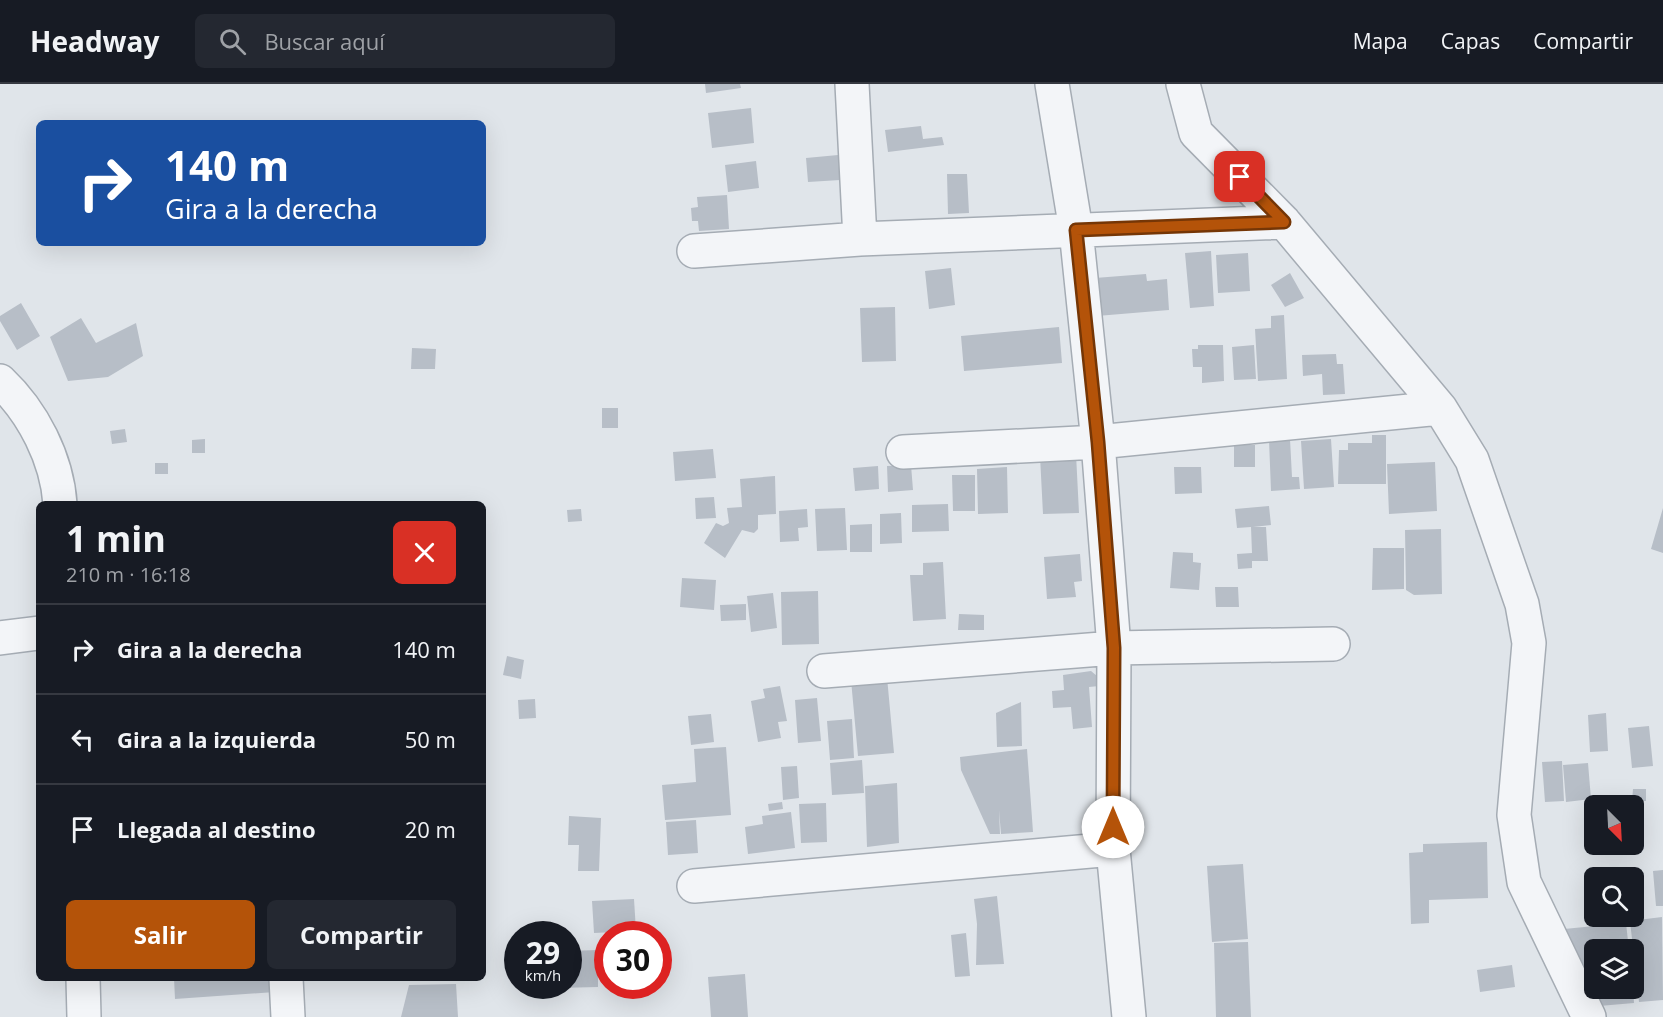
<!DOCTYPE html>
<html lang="es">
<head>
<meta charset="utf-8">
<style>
  :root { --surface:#171b24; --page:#242831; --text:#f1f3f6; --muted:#9ea1a6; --line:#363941; --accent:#b45309 }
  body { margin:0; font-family:"Open Sans",sans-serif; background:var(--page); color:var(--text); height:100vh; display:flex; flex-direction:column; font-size:22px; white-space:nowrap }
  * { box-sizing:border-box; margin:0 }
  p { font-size:20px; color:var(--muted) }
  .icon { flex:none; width:33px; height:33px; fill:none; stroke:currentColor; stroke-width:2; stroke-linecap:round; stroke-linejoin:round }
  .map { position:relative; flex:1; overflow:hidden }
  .details { position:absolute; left:36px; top:417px; width:450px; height:480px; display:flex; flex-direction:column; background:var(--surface); border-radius:9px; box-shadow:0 6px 24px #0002 }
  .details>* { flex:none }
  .guide { position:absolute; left:36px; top:36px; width:450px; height:126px; border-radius:9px; box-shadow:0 6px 24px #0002; background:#1a4fa0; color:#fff; overflow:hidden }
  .needle { width:39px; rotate:156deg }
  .fabs { position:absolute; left:1584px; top:711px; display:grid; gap:12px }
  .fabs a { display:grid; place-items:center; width:60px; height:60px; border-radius:9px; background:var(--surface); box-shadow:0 6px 24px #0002; font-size:30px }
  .speed { position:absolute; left:504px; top:837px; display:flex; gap:12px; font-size:30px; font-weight:700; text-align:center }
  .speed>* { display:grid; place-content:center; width:78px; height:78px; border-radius:50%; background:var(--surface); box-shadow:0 6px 24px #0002; line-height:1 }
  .speed small { font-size:15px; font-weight:400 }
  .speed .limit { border:9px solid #d22; background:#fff; color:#111 }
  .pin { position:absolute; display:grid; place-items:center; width:51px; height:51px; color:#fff; margin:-26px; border-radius:12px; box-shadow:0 3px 9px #0006 }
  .me { position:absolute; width:66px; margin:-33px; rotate:0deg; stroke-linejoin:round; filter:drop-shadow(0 0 4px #0008) }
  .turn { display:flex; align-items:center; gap:21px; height:126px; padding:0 30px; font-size:27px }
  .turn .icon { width:78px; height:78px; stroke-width:2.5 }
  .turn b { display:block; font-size:42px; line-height:51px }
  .round { display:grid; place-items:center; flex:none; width:63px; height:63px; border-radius:9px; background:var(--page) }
  .overview { display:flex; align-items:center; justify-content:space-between; height:102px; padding:0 30px }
  h1 { font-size:36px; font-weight:700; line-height:45px }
  .action { display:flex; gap:12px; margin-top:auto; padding:12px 30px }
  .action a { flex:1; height:69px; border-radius:9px; background:var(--accent); color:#fff; font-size:24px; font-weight:700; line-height:69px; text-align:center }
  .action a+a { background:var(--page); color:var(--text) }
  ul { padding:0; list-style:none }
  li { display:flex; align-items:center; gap:18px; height:90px; padding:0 30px; border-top:2px solid var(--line) }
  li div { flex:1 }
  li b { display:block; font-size:22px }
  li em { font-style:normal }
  header { display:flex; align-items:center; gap:36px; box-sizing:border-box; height:84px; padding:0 30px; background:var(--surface); border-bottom:2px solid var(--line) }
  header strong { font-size:28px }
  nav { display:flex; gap:33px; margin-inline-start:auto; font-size:21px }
  .search { width:420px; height:54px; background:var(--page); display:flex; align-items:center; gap:15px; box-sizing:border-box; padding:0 21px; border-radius:9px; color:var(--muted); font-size:22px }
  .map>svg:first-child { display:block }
</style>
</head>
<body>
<header>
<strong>Headway</strong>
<div class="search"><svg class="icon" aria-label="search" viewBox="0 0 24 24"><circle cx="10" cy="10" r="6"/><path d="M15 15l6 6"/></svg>Buscar aquí</div>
<nav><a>Mapa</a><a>Capas</a><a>Compartir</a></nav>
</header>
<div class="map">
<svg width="1663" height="933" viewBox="0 0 1663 933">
  <rect width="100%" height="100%" fill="#e0e5ea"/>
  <!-- building -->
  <path fill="#b7bec7" d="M705,0H740L741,4L706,9Z
    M751,24L754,59L712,64L708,29Z
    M921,42L923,55L942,53L944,61L888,68L885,46Z
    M838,71L840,96L808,98L806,74Z
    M756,77L759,104L728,108L725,81Z
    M947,90H967L969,129L948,130Z
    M727,111L729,145L699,147L698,137H692L691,124L698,123L697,113Z
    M1211,167L1214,222L1190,224L1185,169Z
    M1248,169L1250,207L1218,209L1216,171Z
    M951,184L955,221L929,225L925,187Z
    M1290,189L1304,214L1285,223L1271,201Z
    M1146,190L1147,197L1167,195L1169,226L1097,232L1095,194Z
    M21,219L40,252L17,266L0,237V232Z
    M895,223L896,277L862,278L860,224Z
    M1284,231L1287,295L1258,297L1255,245L1271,244V232Z
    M81,234L96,259L136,239L143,272L108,293L68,297L50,253Z
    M1059,243L1062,279L964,287L961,252Z
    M1198,261H1223L1224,297L1202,299V283H1193L1192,265H1198Z
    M1254,261L1256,295L1234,296L1232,263Z
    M412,264L436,265L435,285H411Z
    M1336,270L1337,280H1343L1345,310L1323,311L1322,290L1303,292L1302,271Z
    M602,324H618V344H602Z
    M125,345L127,358L112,360L110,347Z
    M1372,351H1386V400H1338L1339,366H1348V359H1372Z
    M205,355V369H192V356Z
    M1290,355L1292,393H1299L1300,405L1271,407L1269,356Z
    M1331,355L1334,403L1304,405L1301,357Z
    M1234,361H1255V383H1234Z
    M713,365L716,394L675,397L673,368Z
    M1076,370L1079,429L1043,430L1040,372Z
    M1435,378L1437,427L1389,430L1387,380Z
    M155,379H168V390H155Z
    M911,381L913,406L888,408L887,382Z
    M878,382L879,405L855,407L853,384Z
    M1007,383L1008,429L978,430L977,385Z
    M1174,383H1201L1202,409L1175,410Z
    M952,391H975V427H953Z
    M775,392L776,430L758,431V445L754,449L742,446L725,474L704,459L716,439L723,442L729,439L727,424L742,423L740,395Z
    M714,413L716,434L696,435L695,414Z
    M948,420L949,447L912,448V421Z
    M1269,422L1271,441L1253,443H1266L1268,477H1252V484L1238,485L1237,470L1252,469L1251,443L1237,444L1235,425Z
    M845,424L847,466L817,467L815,425Z
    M1663,424V469L1651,465Z
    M581,425L582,437L568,438L567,426Z
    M807,425L808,443L798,444L799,457L780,458L779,427Z
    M901,429L902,459L880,460V430Z
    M872,440V468H850V441Z
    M1441,445L1442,510L1414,511L1406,506L1405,446Z
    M1373,464H1404V505L1372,506Z
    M1173,468L1193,469V478L1201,479L1199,506L1170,504Z
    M1080,470L1082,497L1074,498L1076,513L1047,515L1044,473Z
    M943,478L946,535L913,537L910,491H923V479Z
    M682,494L716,496L714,526L680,523Z
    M1215,503H1238L1239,523H1216Z
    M818,507L819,560L782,561L781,508Z
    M773,509L777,544L751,548L747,512Z
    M746,520V536L721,537L720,521Z
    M959,530L984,531V546H958Z
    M507,572L524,576L521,595L503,591Z
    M1091,587L1097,592L1099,602L1089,603L1092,643L1073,645L1071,623L1053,624L1052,607L1064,606L1063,591Z
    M887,593L894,669L858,672L851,596Z
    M780,602L787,637L778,638L781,654L758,658L751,617L765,614L763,605Z
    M817,614L821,657L798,659L795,616Z
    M535,615L536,634L519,635L518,616Z
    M1021,618L1022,662L997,663L996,629Z
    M1606,629L1608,667L1590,668L1588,631Z
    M711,630L714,658L691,661L688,632Z
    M852,635L854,674L830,676L827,637Z
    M1649,642L1653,682L1632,684L1628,644Z
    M726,663L731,731L665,736L662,701L696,698L694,665Z
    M1027,665L1033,748L1001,750L999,726L1000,750H990L961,686L960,673Z
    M862,676L864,709L832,711L830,679Z
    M1562,677L1564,717L1545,718L1542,678Z
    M1588,679L1591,715L1566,718L1563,681Z
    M797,682L799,714L783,716L781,683Z
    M897,699L899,759L867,763L865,702Z
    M1633,705H1646V717H1632Z
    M782,718L783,725L769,727L768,720Z
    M826,719L827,758L801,759L799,720Z
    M791,728L795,764L748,770L745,743L763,740L762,732Z
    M569,732L601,734L599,787H578L579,761H568Z
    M696,736L698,769L668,771L666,738Z
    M1487,758L1488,814L1429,816V839L1411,840L1409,769L1423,768V760Z
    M1243,780L1248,855L1212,858L1207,782Z
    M1663,786V822H1656L1653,787Z
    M997,812L1004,880L976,881L977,840L974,815Z
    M634,815L636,847L594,849L592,817Z
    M1662,833L1663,916L1639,918L1630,837Z
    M1626,839L1629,866H1594V904H1633L1634,919L1599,922L1564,845Z
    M966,849L970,892L955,893L951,851Z
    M1248,858L1251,933H1216L1214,859Z
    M598,866V903L557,904V902H568V867Z
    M1512,881L1515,903L1480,908L1477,886Z
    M745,890L748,933H711L708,893Z
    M174,894H274L275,908L175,915Z
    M456,900L458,933H401L409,901Z"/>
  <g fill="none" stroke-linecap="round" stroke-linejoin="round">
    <defs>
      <path id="minor" d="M852,0L860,155
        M1052,0L1076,146L1098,358L1114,564L1113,765L1129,933
        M1183,0L1196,49L1284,138L1440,324L1472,376L1522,520L1529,559L1514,731L1524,798L1589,933
        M694,167L860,155L1284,138
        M0,297C33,328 57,375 60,420
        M903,368L1098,358L1440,324
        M0,554L39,549
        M824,587L1114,564L1333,560
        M694,802L1113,765
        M83,894L84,933
        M286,894L288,933"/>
    </defs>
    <!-- minor casing -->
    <use href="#minor" stroke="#a5acb4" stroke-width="36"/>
    <!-- minor -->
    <use href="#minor" stroke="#f3f5f8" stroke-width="33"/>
  </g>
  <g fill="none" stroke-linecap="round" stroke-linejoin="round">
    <defs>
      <path id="route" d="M1113,743L1114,564L1098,358L1076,146L1284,138L1240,93"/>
    </defs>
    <!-- route casing -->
    <use href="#route" stroke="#753606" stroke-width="15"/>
    <!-- route -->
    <use href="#route" stroke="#b45309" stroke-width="10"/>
  </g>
</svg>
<div class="fabs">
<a><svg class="needle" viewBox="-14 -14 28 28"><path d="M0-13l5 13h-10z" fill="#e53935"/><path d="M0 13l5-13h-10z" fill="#9ea1a6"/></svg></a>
<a><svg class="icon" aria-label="search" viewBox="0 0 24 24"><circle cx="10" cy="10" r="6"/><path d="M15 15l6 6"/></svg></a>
<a><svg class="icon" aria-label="layers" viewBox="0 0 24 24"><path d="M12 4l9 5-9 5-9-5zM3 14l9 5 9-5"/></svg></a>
</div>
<div class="speed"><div>29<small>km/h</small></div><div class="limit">30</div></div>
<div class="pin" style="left:1240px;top:93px;background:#d93025"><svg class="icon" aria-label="arrive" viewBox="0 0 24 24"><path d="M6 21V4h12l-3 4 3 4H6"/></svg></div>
<svg class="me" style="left:1113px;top:743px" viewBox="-20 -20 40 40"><circle r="19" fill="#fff"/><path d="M0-13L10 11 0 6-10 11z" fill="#b45309"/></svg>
<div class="guide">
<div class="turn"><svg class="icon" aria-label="right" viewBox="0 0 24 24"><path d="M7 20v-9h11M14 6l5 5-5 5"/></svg><div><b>140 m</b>Gira a la derecha</div></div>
</div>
<section class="details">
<div class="overview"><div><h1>1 min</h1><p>210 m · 16:18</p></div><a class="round" style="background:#d93025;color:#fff"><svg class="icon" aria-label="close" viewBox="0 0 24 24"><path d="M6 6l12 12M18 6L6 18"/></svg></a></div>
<ul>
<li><svg class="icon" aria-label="right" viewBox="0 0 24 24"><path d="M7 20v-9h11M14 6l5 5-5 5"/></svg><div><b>Gira a la derecha</b></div><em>140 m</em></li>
<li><svg class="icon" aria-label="left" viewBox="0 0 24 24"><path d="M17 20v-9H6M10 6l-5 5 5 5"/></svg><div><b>Gira a la izquierda</b></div><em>50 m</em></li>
<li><svg class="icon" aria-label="arrive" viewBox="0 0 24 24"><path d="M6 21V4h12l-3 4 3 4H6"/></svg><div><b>Llegada al destino</b></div><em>20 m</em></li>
</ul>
<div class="action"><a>Salir</a><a>Compartir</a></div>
</section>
</div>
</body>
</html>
